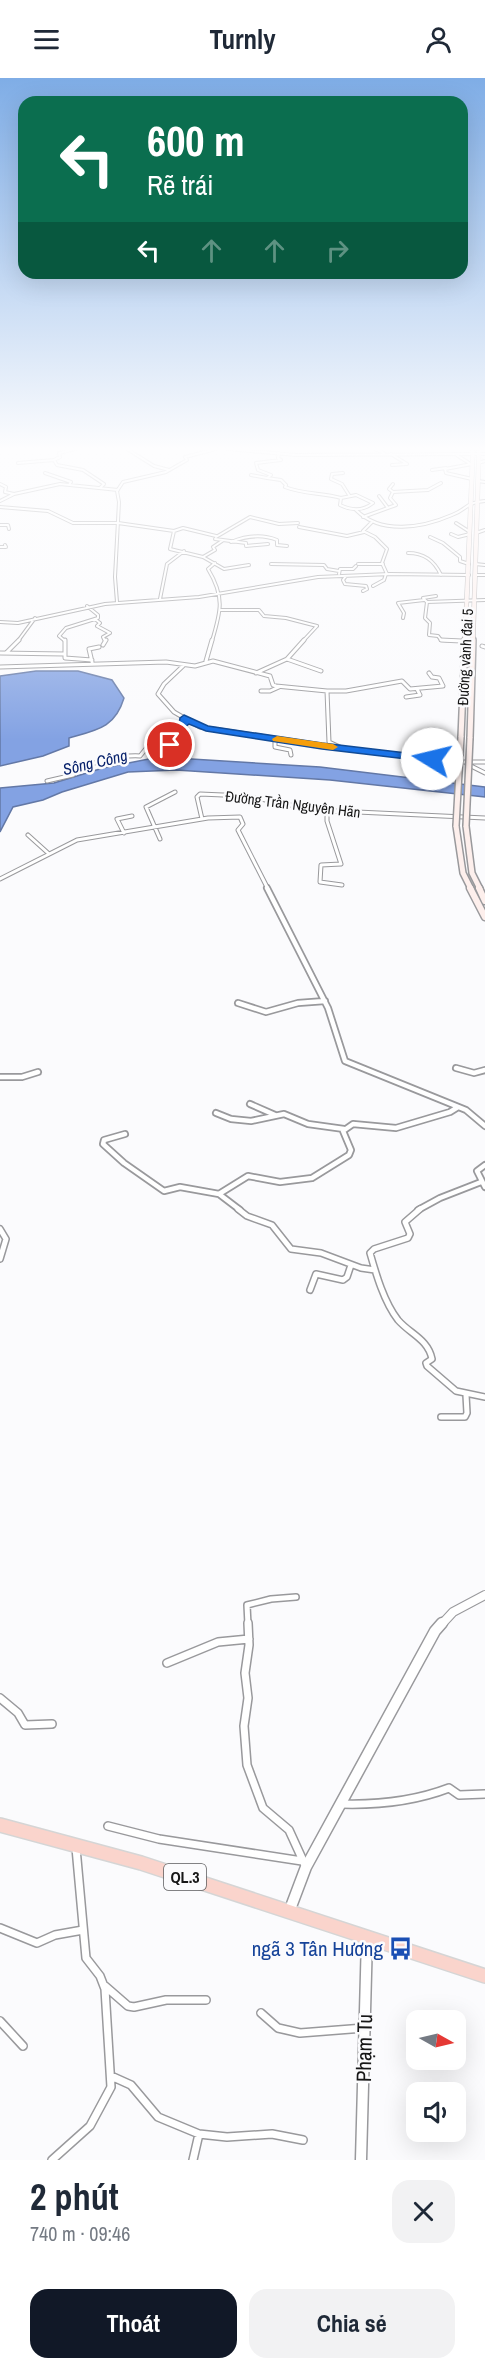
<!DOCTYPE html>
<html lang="vi">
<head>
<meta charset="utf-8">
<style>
  :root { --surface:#fff; --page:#f2f2f3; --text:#1f2937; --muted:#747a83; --accent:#111827 }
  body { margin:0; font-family:"Archivo Narrow",sans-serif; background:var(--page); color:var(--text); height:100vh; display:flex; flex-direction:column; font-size:22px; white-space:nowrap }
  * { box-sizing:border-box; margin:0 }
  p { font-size:20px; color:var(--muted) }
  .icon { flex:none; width:33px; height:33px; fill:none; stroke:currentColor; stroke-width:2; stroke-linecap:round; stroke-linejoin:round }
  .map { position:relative; height:2082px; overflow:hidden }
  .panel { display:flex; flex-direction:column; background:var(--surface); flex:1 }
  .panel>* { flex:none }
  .top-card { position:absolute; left:18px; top:18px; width:450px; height:183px; border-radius:18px; box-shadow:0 6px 24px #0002; background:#0b6e4f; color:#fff; overflow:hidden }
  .needle { width:39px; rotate:98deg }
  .buttons { position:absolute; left:406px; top:1932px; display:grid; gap:12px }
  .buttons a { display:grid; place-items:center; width:60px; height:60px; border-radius:12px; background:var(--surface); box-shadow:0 6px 24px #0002; font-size:30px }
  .pin { position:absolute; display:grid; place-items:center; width:51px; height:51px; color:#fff; margin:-26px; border:3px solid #fff; border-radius:50%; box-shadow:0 2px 6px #0007 }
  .me { position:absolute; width:66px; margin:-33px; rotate:279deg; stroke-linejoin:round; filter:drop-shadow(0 0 4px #0008) }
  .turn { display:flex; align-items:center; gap:21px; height:126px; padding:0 30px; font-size:27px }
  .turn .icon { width:78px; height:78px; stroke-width:2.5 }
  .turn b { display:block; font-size:42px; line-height:51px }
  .lanes { display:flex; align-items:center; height:57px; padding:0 30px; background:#0003; justify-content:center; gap:30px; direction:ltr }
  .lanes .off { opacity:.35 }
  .round { display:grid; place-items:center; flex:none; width:63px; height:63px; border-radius:18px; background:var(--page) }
  .overview { display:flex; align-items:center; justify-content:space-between; height:102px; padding:0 30px }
  h1 { font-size:36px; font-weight:800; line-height:45px }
  .cta { display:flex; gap:12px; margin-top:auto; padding:12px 30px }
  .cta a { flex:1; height:69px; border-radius:18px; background:var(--accent); color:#fff; font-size:24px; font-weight:800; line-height:69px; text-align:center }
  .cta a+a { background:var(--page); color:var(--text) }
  header { display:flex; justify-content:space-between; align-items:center; height:78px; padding:0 30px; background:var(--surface); font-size:27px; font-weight:800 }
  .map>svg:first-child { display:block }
</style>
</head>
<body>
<header><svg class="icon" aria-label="menu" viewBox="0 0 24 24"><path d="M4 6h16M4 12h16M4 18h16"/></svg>Turnly<svg class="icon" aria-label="person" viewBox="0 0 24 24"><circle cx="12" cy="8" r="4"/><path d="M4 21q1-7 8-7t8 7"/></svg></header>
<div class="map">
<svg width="485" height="2082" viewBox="0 0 485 2082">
  <rect width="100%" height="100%" fill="#fbfbfd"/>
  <!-- water -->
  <path fill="#83a2e3" stroke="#6378a6" stroke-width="1.5" d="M36,593H78L112,602L124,620C115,650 97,652 69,660V668L43,678L0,688V598Z
    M159,679L320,689L485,709V719L330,702L176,692L128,694L62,714L43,722L13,729L0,754V710L54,705L103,690Z"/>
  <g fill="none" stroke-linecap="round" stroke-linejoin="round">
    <defs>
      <path id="minor-far4" d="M127,371L154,388L169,392
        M227,371L296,377L485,376
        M375,371L384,375
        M279,375L278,380L281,382L256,385L258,392L271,397L267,400L281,402L286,407L285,409C303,416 322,415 341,420
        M391,376L407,386L392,387
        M455,376L469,385
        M54,382L60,379L59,375L75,371
        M18,385L54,382L57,387L83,392L104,406L100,410
        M478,385L485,383
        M472,386L445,391L446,395L472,401
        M432,392L446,390
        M45,395L71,404L69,407
        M343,395L332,396L331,401L342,406L349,417
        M251,397L267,400
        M478,403L485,404
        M0,406L6,409L5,414L14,416
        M393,406L389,411L393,414
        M356,417L373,425C363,433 352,433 340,427L341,420Z
        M379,418L388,430
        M0,423L14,416L60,406L118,412
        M0,429L48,433L73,445H118L174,453L183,450L216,458
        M356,432C381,457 422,450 452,437C468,431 464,425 485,423
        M363,439L396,427L390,420L393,414L428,412L441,405
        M372,444L363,453L375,459L387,471L382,485L387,496
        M456,445L470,454
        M0,447H8L9,451
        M299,449L347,458L364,454
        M174,453L170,471L203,479L224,491L249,487
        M476,455L485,452
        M451,456L458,459L470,456
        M216,459L250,439L279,446L298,445
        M430,459L443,465L460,479V483L469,486
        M215,461L246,465V468L268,466
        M231,464C246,458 262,456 277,462V467L287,468
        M0,469H6L5,467
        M408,475C424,475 434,482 441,497
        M203,479L215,472L213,469L222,463
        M271,486L324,487L327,491L339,493
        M358,486H383
        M475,486L485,487
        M339,496L340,491H353L356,488
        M475,497H485
        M346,498L343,502L345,506L366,508L367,511L363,513
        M373,508L384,502L386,496
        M436,518L423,520L427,524L425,540L430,545L429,557L438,558L441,562L461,563
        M160,521L167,486L184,473
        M117,524L115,499L119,424L117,413L123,404L166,394L187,382L185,379L216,371
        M427,524L485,522
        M221,532H259L264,538L286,540L317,548
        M403,540L404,535L398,525L424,522
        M95,541L100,545L97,548L110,555L103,559L105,563
        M0,544L18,545L105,526L199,519L318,499L390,496L469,497
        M18,563L35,540
        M65,563L59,558L66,550L98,540V537L87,528
        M212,563C221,533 225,519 208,491L215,485
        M303,563L317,548"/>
      <path id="minor-far3" d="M65,562V580L92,582
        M441,562L461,563
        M103,567L106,562
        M482,568L485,569
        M0,575L64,576
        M6,575L19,562
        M287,581L321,593
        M206,583L212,562
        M92,584L89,571L99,569
        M183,588L164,606L158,616L174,634L200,649L334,669
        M0,589L166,584L195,588L213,583L270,598L273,607L276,608L327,613L329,664L344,671
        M256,595L287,581L304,562
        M261,613H270L279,609
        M327,613H346L402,603L410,611L443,608L439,600L432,599L429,595
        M406,619L420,617L417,611
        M155,650L163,648L175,652
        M279,661L275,664V669L290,672L291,677
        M167,670L172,667L174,652L185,646L184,640
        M342,670L453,684H485
        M467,686L485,695
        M47,703L73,697C83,684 124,677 140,678L153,662L172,663
        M327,732V743L341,786L321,787L320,804L342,807
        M202,741L197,719L200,716L246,718L315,732L485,740
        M124,755L117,741L132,738
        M28,757L48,775
        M160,761L146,729L175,714
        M0,801L77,762L208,740L240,739L243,746L238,752L268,811"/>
      <path id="minor-far2" d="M267,810L328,930L345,983L466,1032L485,1048
        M238,925L266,934L298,925L325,923
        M456,990L474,995L485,992
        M0,999H22L38,994
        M250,1026L275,1037
        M216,1035L231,1041L251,1043L284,1036L308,1046L344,1051
        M125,1056L104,1062L103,1066L124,1085L164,1113L180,1109L219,1116L248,1098L280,1104L312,1100L349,1077L351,1072L343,1053L353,1046L396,1050L450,1034L458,1029
        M485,1087L477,1093L485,1109
        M219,1116L240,1132
        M418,1132L440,1120L481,1104"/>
      <path id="minor-far1" d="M238,1131L247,1138L272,1147L291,1171L321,1175L361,1190L375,1192
        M420,1131L405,1144L410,1156L408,1160L374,1171L370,1175C376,1196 384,1224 398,1242C410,1256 428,1261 432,1281L426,1285L427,1288L456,1313L485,1319
        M0,1151L6,1161L0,1181
        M310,1212L316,1196L343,1202L347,1199L351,1187
        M441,1339H465L467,1335L466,1317
        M248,1547L247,1527L271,1521L296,1519"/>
      <path id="minor" d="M248,1545L249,1567L245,1595L248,1620L244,1648L247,1687L263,1730L289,1752L305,1787
        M167,1585L218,1564L249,1561
        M0,1620L18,1635L25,1647L52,1646
        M342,1726C379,1727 415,1723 449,1710L459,1717L485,1716
        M108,1748L159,1761L302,1783
        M0,1850L37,1865L55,1857L83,1852
        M105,1908L128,1928L134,1929L166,1922H206
        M261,1935L278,1950L300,1955L364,1950
        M0,1943L23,1968
        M111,1998L131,2007L158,2039L199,2056L227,2059L272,2056L303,2062
        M52,2082L90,2048L111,2009L105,1911L100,1898L86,1880L76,1770
        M193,2082L199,2056"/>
      <path id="tertiary-far1" d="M441,1547L453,1534L485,1517"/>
      <path id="tertiary" d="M289,1834L306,1789L435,1553L442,1545
        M361,2082L367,1859"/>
      <path id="secondary-far2" d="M465,563L473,371
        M473,563L479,371"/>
      <path id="secondary-far1" d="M461,659L465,562
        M470,660L473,562
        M456,748L463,795L471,811
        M466,748L472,795L480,811"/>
      <path id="secondary" d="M470,810L485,839
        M479,810L485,823"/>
      <path id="trunk" d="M0,1747L141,1785L485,1898"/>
    </defs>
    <!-- minor-far4 casing -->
    <use href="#minor-far4" stroke="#99999c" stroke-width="4"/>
    <!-- minor-far3 casing -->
    <use href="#minor-far3" stroke="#99999c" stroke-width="5"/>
    <!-- minor-far2 casing -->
    <use href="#minor-far2" stroke="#99999c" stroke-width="8"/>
    <!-- minor-far1 casing -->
    <use href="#minor-far1" stroke="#99999c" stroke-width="8"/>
    <!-- minor casing -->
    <use href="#minor" stroke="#99999c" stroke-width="10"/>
    <!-- tertiary-far1 casing -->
    <use href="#tertiary-far1" stroke="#99999c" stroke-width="10"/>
    <!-- tertiary casing -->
    <use href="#tertiary" stroke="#99999c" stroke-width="13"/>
    <!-- secondary-far2 casing -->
    <use href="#secondary-far2" stroke="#99999c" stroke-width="5"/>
    <!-- secondary-far1 casing -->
    <use href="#secondary-far1" stroke="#99999c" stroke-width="8"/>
    <!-- secondary casing -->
    <use href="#secondary" stroke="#99999c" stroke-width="9"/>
    <!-- trunk casing -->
    <use href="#trunk" stroke="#d5d5d5" stroke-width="16"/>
    <!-- minor-far4 -->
    <use href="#minor-far4" stroke="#fff" stroke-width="2"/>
    <!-- minor-far3 -->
    <use href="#minor-far3" stroke="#fff" stroke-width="3"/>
    <!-- minor-far2 -->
    <use href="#minor-far2" stroke="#fff" stroke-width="4.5"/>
    <!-- minor-far1 -->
    <use href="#minor-far1" stroke="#fff" stroke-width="5"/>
    <!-- minor -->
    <use href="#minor" stroke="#fff" stroke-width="7"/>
    <!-- tertiary-far1 -->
    <use href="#tertiary-far1" stroke="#fff" stroke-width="8"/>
    <!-- tertiary -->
    <use href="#tertiary" stroke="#fff" stroke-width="10"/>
    <!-- secondary-far2 -->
    <use href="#secondary-far2" stroke="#fdefec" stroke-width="4"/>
    <!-- secondary-far1 -->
    <use href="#secondary-far1" stroke="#fdefec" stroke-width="5"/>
    <!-- secondary -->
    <use href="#secondary" stroke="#fdefec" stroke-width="6"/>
    <!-- trunk -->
    <use href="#trunk" stroke="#fad4cc" stroke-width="13"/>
    <defs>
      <path id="secondary-bridge" d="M456,748L461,659
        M466,748L470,660"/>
    </defs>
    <!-- secondary-bridge casing -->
    <use href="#secondary-bridge" stroke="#99999c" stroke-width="8" stroke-linecap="butt"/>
    <!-- secondary-bridge -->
    <use href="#secondary-bridge" stroke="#fdefec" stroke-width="5"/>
  </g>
  <!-- sky -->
  <linearGradient id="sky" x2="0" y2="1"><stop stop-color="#7fade6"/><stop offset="0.56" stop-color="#fdfdfe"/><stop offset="1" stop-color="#fdfdfe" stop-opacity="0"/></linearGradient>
  <rect width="485" height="662" fill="url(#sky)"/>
  <!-- route -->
  <path fill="#1a73e8" stroke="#114b97" stroke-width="1.5" d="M184,637L208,648L322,665L432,678L437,681L432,684L322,671L206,653L189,646L178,655L174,669H167L169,653L179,646L180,640Z"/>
  <!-- slow -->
  <path fill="#f59e0b" d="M277,658L333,666L338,669L333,672L273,663L272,661Z"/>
  <!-- icons -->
  <defs>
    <symbol id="bus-bare" viewBox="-9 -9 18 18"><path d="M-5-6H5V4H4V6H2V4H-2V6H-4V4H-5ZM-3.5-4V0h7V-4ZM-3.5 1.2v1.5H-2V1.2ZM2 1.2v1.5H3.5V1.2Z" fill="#1a4fb4" stroke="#fbfbfd" stroke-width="2.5" paint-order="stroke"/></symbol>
  </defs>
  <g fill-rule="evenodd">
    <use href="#bus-bare" x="384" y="1854" width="33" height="33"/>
  </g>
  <g text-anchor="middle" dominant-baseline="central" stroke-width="5" stroke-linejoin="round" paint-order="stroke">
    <!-- far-street labels -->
    <g font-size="15" fill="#171717" stroke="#fbfbfd">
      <text transform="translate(465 579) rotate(-87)">Đường vành đai 5</text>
      <text transform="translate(293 726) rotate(7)">Đường Trần Nguyên Hãn</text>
    </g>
    <!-- far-water labels -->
    <g font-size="16" font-style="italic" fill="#07216b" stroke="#fbfbfd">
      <text transform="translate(95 684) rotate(-13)">Sông Công</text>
    </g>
    <!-- shield labels -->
    <rect fill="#fbfbfd" stroke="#5b5b5c" stroke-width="1.5" x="164" y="1786" width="42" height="26" rx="4.5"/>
    <g font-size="16" font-weight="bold" fill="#171717">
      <text x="185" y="1799">QL.3</text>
    </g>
    <!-- near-transit labels -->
    <g font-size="21" fill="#164399" stroke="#fbfbfd" text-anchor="end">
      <text x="383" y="1870">ngã 3 Tân Hương</text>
    </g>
    <!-- near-street labels -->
    <g font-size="21" fill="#171717" stroke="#fbfbfd">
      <text transform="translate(364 1970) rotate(-89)">Phạm Tu</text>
    </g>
  </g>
</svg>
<div class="buttons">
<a><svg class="needle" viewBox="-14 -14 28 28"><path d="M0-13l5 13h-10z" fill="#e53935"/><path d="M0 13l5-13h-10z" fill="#747a83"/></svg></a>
<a><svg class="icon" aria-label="sound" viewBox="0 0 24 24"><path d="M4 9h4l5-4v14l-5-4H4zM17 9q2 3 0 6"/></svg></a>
</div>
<div class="pin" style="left:170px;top:667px;background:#d93025"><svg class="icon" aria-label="arrive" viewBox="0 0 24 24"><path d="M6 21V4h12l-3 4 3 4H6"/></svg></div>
<svg class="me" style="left:432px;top:681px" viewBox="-20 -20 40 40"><circle r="19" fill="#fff"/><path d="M0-13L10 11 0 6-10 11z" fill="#1a73e8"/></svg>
<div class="top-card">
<div class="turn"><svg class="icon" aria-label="left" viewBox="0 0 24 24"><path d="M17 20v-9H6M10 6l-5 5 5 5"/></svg><div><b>600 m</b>Rẽ trái</div></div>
<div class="lanes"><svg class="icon" aria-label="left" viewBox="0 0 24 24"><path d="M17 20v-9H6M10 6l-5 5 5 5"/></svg><svg class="icon off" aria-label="ahead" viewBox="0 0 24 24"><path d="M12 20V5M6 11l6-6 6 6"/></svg><svg class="icon off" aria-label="ahead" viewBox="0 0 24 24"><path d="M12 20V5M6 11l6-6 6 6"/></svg><svg class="icon off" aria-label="right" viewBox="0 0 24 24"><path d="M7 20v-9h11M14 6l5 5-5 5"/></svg></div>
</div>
</div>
<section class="panel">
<div class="overview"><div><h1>2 phút</h1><p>740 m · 09:46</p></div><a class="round"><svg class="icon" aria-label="close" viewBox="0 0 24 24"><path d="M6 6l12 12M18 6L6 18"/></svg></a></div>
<div class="cta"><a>Thoát</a><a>Chia sẻ</a></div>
</section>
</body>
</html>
